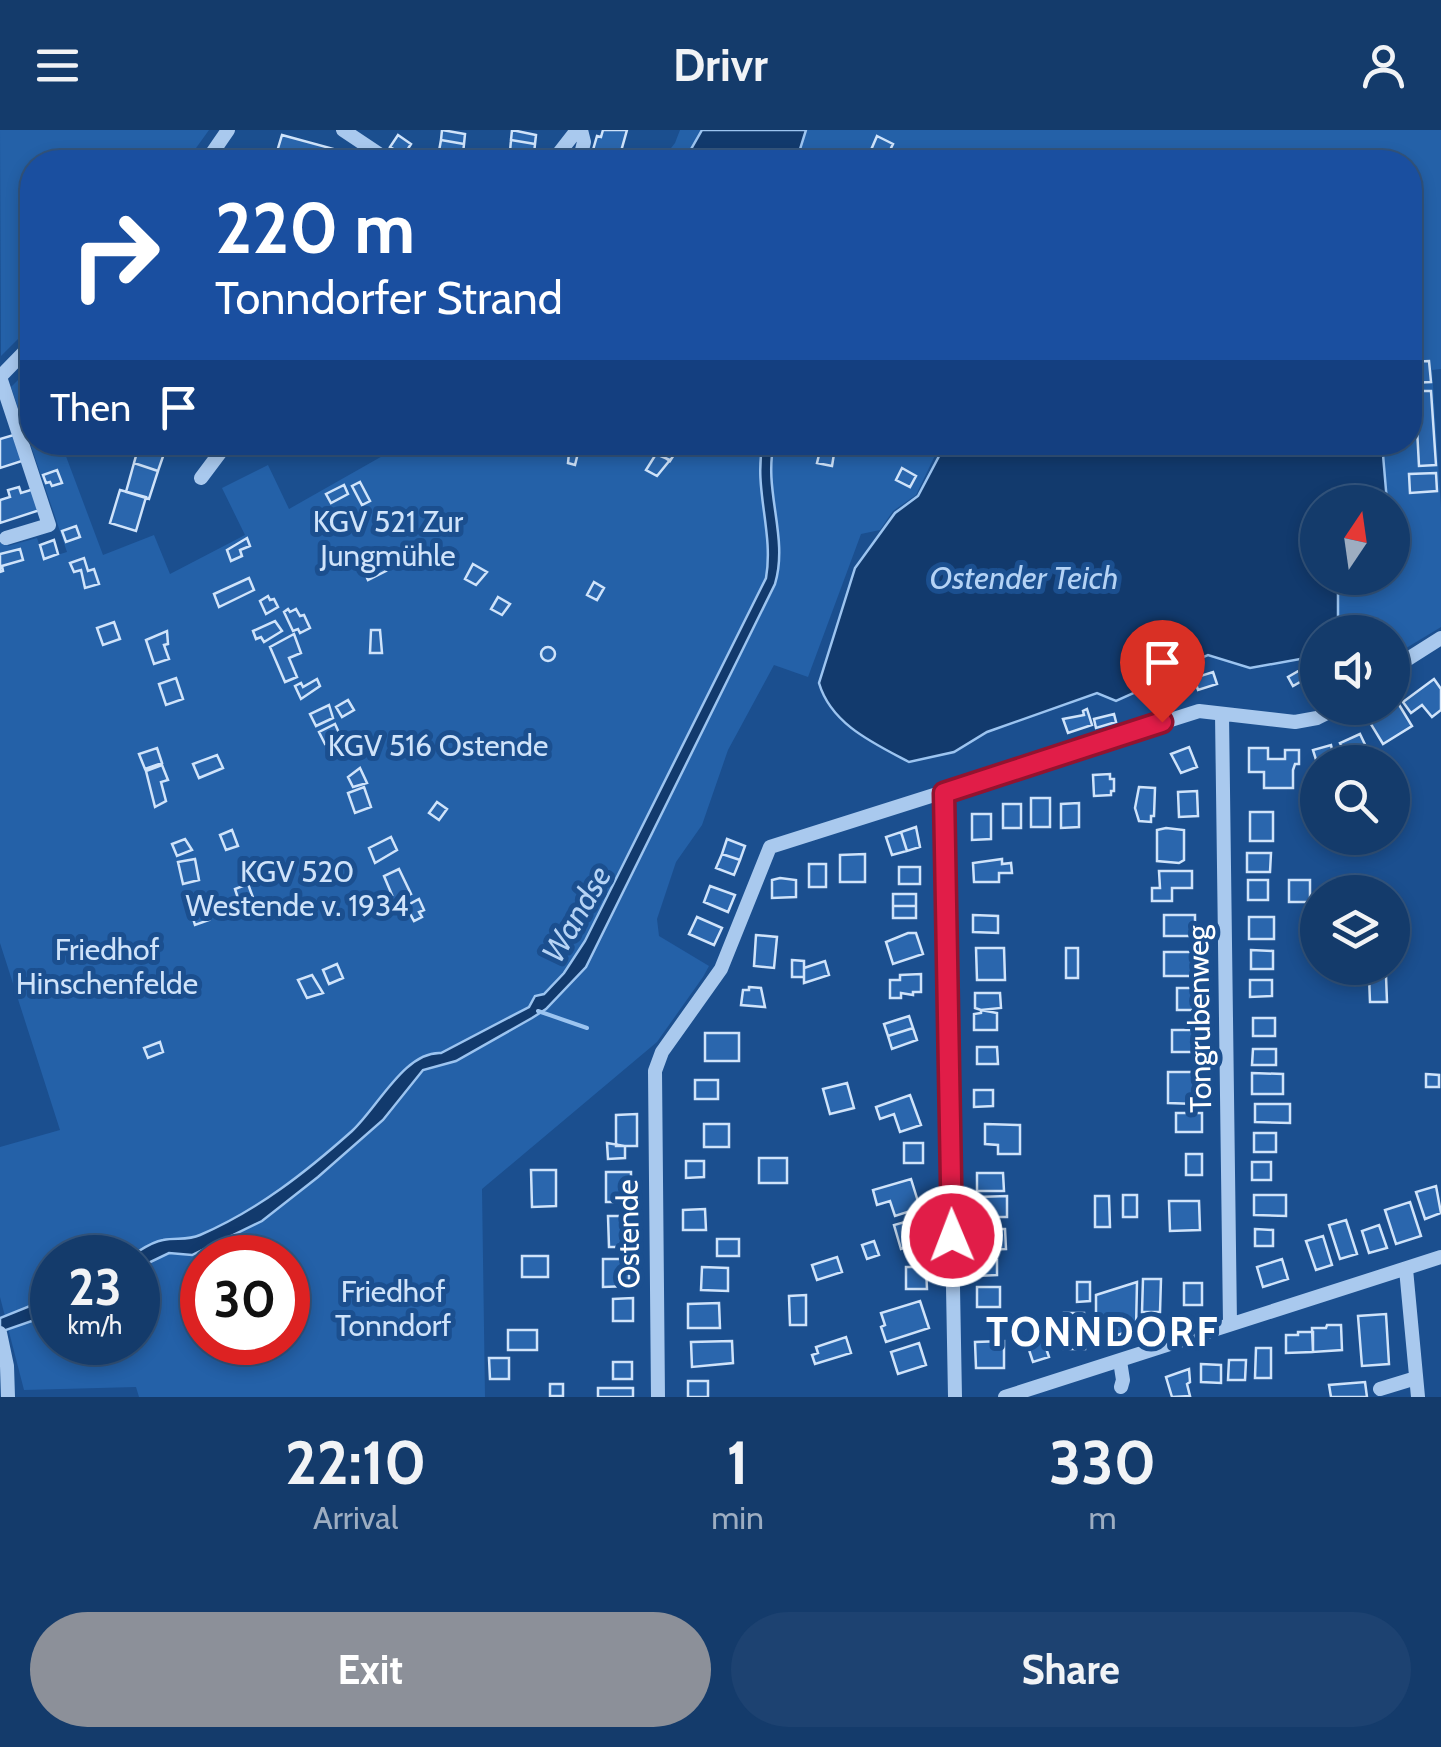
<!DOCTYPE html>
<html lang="en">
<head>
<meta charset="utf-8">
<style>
  :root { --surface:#143b6b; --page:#1d4271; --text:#f1f3f6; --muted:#9dadc1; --line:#33557e; --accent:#8c9099 }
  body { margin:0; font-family:Cabin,sans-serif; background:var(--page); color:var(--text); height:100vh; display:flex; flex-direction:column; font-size:38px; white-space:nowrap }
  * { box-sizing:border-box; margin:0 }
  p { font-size:32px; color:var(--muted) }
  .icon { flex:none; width:55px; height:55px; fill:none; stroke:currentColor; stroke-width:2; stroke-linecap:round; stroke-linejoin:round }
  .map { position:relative; height:1267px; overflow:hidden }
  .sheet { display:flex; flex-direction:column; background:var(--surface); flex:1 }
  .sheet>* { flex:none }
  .top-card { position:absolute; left:20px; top:20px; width:1402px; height:305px; border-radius:40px; box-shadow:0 5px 15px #0003,0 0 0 2px var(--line); background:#1a4fa0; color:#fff; overflow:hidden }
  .needle { width:65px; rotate:13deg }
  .fabs { position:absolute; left:1300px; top:355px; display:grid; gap:20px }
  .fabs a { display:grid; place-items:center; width:110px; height:110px; border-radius:50%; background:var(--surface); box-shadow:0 5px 15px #0003,0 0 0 2px var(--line); font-size:50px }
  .speed { position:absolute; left:30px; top:1105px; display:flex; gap:20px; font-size:50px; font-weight:700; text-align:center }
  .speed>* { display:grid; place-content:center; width:130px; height:130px; border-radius:50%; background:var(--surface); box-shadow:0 5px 15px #0003,0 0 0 2px var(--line); line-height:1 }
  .speed small { font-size:25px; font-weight:400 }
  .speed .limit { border:15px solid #d22; background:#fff; color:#111 }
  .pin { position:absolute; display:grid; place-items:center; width:85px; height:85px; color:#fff; margin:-102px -42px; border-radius:50% 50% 50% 0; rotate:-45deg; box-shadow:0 0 10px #0007 }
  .pin .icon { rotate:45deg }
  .me { position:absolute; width:110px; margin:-55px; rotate:359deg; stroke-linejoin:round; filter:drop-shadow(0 0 8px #0008) }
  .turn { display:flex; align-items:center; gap:35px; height:210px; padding:0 30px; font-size:45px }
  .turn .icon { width:130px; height:130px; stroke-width:2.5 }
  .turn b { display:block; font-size:70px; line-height:85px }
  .then { display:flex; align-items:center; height:95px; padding:0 30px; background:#0003; gap:20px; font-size:38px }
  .eta { display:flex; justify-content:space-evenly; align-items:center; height:170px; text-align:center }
  .eta b { font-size:60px; font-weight:800; line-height:70px }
  .button { display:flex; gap:20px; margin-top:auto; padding:20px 30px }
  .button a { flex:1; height:115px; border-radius:60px; background:var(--accent); color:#fff; font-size:40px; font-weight:800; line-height:115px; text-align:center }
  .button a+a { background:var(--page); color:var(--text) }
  header { display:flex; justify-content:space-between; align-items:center; height:130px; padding:0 30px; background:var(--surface); font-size:45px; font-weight:800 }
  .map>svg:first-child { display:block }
</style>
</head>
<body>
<header><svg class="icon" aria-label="menu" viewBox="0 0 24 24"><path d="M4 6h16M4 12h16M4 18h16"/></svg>Drivr<svg class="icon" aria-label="person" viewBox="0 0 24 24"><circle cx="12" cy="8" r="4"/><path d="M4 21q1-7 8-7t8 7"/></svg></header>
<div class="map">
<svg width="1441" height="1267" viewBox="0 0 1441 1267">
  <rect width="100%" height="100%" fill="#1b4f8f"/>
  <!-- green -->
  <path fill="#2461a8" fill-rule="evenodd" d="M0,0H209L186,32H32V195L1,226Z
    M680,0H702L690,21L691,32H660L675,13Z
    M806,0H1441V239L1432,240L1441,377V497L1393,526L1392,502H1355L1338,498V448H1392V372H1318L1229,313L1410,312V32H796Z
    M32,236V312L61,313L103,425L154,405L170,444L245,405L222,358L268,335L289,379L393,320L398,313H941L916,365L893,381L880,400L861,404L808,547L774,535L728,620L702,695L676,732L657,789L659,806L709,836L703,847L657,912L482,1059L485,1267H139L136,1257L24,1260L0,1167V1017L60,1000L0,813V413L6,411L8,416L37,408L44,429L67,422L11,257ZM52,1128H138V1212H52ZM202,1128H288V1212H202Z"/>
  <!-- water -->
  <path fill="#123a6d" stroke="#9cc4f0" stroke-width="2.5" d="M702,0H806L796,32H691L690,21Z
    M763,313H774C763,361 789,407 775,454L586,837L546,879L532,888L456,931L423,940L383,990L318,1047L262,1091L192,1125L169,1123L138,1138V1128L129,1127C140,1121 150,1112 163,1110C176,1107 187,1111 200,1105C258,1080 306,1042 352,1001C378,977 405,921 441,923L529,877L535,866L544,864L564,843L585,811L766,448C774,402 753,358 763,313Z
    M946,313H1382L1387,372H1318V448H1338V502H1318L1317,526L1250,538L1208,525L1172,540L1165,549L1116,571L1097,563L987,602L954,622L909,632C873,613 831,594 819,553L855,438L895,383L918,366Z
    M52,1167V1184L0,1202V1188Z"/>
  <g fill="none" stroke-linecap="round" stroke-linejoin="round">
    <!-- stream -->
    <path stroke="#9cc4f0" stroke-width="4" d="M538,881L587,898"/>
  </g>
  <!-- building -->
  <path fill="#2a66ad" stroke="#cfe3fa" stroke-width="2.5" d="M442,0L465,4L464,14L441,10Z
    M512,0L536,5L535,14L511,10Z
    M603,0H627L618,32L595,31L598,21L593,20L597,6L601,7Z
    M282,5L341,21L337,32H311L276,25Z
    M398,5L411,14L404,25L390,17Z
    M877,6L893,14L886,28L871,20Z
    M441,10L464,14L463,24L439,21Z
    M511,10L535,14L534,24L510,22Z
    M1429,231L1431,252L1410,253V232Z
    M1415,261H1431L1436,335L1419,336Z
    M17,304L25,330L0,338V309Z
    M140,312H168L158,341L134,333Z
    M658,312H671L679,317L670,331L653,320Z
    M570,313L580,315L575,335L568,333Z
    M820,321L834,324L832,336L817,333Z
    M656,324L670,330L657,346L646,340Z
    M134,333L158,341L149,369L126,362Z
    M902,338L916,346L910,357L896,350Z
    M57,340L62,353L52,356L50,352L46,353L43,345Z
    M1436,343L1437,361L1410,363L1409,344Z
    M360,352L370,371L362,375L352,356Z
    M344,355L348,364L331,373L326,364Z
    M19,357L21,363L34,359L40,380L0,393V370L10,367L8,360Z
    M120,360L146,367L136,401L110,393Z
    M76,396L80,407L66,412L62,401Z
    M247,408L250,416L240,420L242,426L231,431L227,420Z
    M54,410L58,424L44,429L40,415Z
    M20,419L23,430L2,436L3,441L0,442V424Z
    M84,428L88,441L94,439L99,454L85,458L81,440L74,442L70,433Z
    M382,432L386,441L368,450L364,441Z
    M473,434L487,442L476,455L465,449Z
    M249,448L254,460L219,477L214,464Z
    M594,452L604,458L597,470L587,465Z
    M268,466L270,470L274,469L278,477L266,484L260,471Z
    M498,467L510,474L502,485L491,479Z
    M288,479L290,482L296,479L300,486L304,485L310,498L300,503L298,499L293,501L284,482Z
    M275,491L282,501L264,512L261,507L256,509L253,501Z
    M114,492L120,509L103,515L97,498Z
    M371,500H380L382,523H370Z
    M167,501L168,514L164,515L169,529L154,534L146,510Z
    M294,504L301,523L289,528L297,547L285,552L270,517Z
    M541 524a7 7 0 1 1 14 0a7 7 0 1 1-14 0Z
    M1302,539L1307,548L1293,556L1288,547Z
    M1213,542L1217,554L1198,560L1194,548Z
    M176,548L183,569L166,575L159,554Z
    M317,549L320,556L301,569L295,556L301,553L303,557Z
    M1434,549L1441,559V580L1432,587L1422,575L1411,583L1403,572Z
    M348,570L354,580L342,587L336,577Z
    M1398,573L1412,596L1383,614L1369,591Z
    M329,575L333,588L316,596L310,584Z
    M1087,579L1092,595L1068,603L1063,589L1084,585L1083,581Z
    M1114,584L1116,592L1096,598L1094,589Z
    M335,594L341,607L325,614L319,602Z
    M1360,604L1368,621L1349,630L1340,613Z
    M1331,615L1335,632H1318V636L1313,620Z
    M1189,617L1197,637L1181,643L1171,624Z
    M157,618L162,633L145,639L139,624Z
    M1249,618H1268V629H1285V620H1299V634H1295L1293,640V658H1264V642H1249Z
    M217,625L223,638L199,648L193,634Z
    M162,635L168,650L161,652L166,671L155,677L146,641Z
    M360,638L367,653L353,657L348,647Z
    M1110,644V649H1114V661H1111V665L1094,666L1093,645Z
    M364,657L371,677L355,683L348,663Z
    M1139,657L1155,658L1154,686H1151V692L1139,691L1135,678Z
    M1197,661L1198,686L1179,687L1178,662Z
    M1031,668H1050V697H1031Z
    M437,672L447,679L439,690L429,683Z
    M1079,673V697L1061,698V674Z
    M1003,674H1021V698H1003Z
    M1250,682H1273V711H1250Z
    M972,684H991V709L972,710Z
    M916,697L920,717L907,721L901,702Z
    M1166,698L1184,700V730L1179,733L1157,731V700Z
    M232,700L238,716L226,720L220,705Z
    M901,702L907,721L892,725L886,707Z
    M391,707L397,720L375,733L369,718Z
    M185,709L192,720L177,726L172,714Z
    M727,709L745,716L740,730L722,724Z
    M1247,723H1271L1270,742H1247Z
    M722,724L740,730L734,745L716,738Z
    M865,724V752H840V725Z
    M195,729L199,750L183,754L178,732Z
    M1002,729V734L1011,733L1012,743H999V752H974L973,733Z
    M809,734H826V757H809Z
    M899,737H920V754H899Z
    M399,739L411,764L387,776L384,768L392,765L384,746Z
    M1159,741H1192V758H1172V771H1152V758H1160Z
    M780,748L796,750V767L772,768V750Z
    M1248,750H1268V770H1248Z
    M1289,750H1310V772H1289Z
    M248,754L256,776L242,781L235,759Z
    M710,756L735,765L728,782L704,772Z
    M893,764H916V776H893Z
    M419,769L424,780L419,782L422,787L414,791L406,776Z
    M893,776H916V788H893Z
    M206,780L209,790L195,795L192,785Z
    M973,785L998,786V803L973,802Z
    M1164,785H1195V806H1164Z
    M697,787L722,798L714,815L689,804Z
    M1249,787H1274V809H1249Z
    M908,803H916L923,824L893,834L886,812Z
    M756,805L777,807L774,838L754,836Z
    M976,818H1004L1005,850H977Z
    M1066,818H1078V848H1066Z
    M1251,820L1273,821V839H1251Z
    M1164,822H1196V846H1164Z
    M792,830L804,831V847H792Z
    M825,831L829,845L804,853V838Z
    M337,834L343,848L329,854L323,840Z
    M921,844V862H913V865L901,863V868H890V850H900V845Z
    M312,845L323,863L307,868L298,850Z
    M1369,846H1386L1387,872H1370Z
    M1250,850H1272V866L1250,867Z
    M749,857L761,858L765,877L741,875L743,860H749Z
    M1177,858H1201V880H1177Z
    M975,863H1000L1001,878L981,880L975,878Z
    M981,880L997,883V900H974V884L981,883Z
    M909,886L913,898L888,906L884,894Z
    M1253,888H1275V906H1253Z
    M913,898L917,910L892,919L888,906Z
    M1172,900H1203V922H1172Z
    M705,903H739V931H705Z
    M160,912L163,922L148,928L144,918Z
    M977,917H997L998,934H977Z
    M1253,919H1276V935H1252Z
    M1168,942H1196V974L1168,973Z
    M1252,943L1283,944V964H1252Z
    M1426,944L1439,945V957H1426Z
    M695,950H718V969H695Z
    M847,953L854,978L830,984L823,959Z
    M974,960H993V976L974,977Z
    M910,965L921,995L900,1002L894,984L880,989L876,977Z
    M1255,974H1290V993L1255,992Z
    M1176,983H1202V1002H1176Z
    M637,984V1016H616V985Z
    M704,994H729V1017H704Z
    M985,994L1020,995V1024H998V1015L985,1014Z
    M1254,1003H1276V1022H1254Z
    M607,1013L625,1016V1028L608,1029Z
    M904,1013H923V1033H904Z
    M1186,1024H1202V1045H1186Z
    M759,1028H787V1053H759Z
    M686,1031H704V1047L686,1048Z
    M1252,1032H1271V1050H1252Z
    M531,1040H556V1076L532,1077Z
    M606,1042H631V1072H606Z
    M977,1043H1003L1004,1061H977Z
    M911,1049L920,1078L895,1086L890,1071L877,1075L873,1060Z
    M1436,1056L1441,1083L1425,1089L1416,1062Z
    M1123,1065H1137V1087H1123Z
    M1254,1065H1286V1086L1254,1085Z
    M1007,1066V1087H978V1067Z
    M1095,1066H1109L1110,1097H1095Z
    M1169,1071H1199L1200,1100L1170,1101Z
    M1410,1072L1421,1106L1396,1114L1385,1080Z
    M705,1079L706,1100H683V1080Z
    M608,1086H629L630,1117H609Z
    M919,1088L926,1112L901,1119L894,1095Z
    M1346,1090L1357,1124L1340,1129L1329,1095Z
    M1379,1095L1387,1118L1369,1123L1362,1101Z
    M978,1099H1005L1006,1119L978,1120Z
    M1255,1099L1273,1100V1116H1255Z
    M1323,1106L1332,1135L1316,1140L1306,1111Z
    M717,1109H739V1126H717Z
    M874,1111L879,1125L867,1129L862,1115Z
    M522,1126H548V1147H522Z
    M837,1127L842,1142L817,1150L812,1135Z
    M603,1129H629V1156L603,1157Z
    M1282,1129L1288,1149L1263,1157L1257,1137Z
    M977,1130H997V1145L977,1146Z
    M702,1137L728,1138V1161L701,1160Z
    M906,1137H926L927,1159H906Z
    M1143,1149H1161L1160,1182H1142Z
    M1077,1152H1090V1171L1077,1172Z
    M1137,1152L1136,1199L1096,1212V1165Z
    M1184,1153H1202V1175H1184Z
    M977,1157H1000V1177H977Z
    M806,1165V1195H790L789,1166Z
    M633,1168V1191H613V1169Z
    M920,1171L929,1198L886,1212L881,1197L885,1195L881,1183Z
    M719,1173L720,1198H688V1174Z
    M1064,1183H1084L1085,1219H1064Z
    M1386,1184L1389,1234L1362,1236L1358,1186Z
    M1327,1195H1341L1342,1220L1313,1222L1312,1198H1326Z
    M508,1200H537V1220H508Z
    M1298,1202H1313V1222L1286,1223V1205H1298Z
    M846,1207L851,1223L815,1234L812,1225L818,1223L816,1217Z
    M1043,1209L1049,1227L1033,1232L1027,1214Z
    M732,1211L733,1233L692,1237L691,1212Z
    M1004,1211V1238H976L975,1212Z
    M919,1213L926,1235L898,1244L891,1222Z
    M1256,1218H1271V1248H1255Z
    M489,1228H509V1249H490Z
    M1229,1230H1246L1245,1250H1228Z
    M613,1232H632V1249H613Z
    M1201,1234L1221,1235V1253L1201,1252Z
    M1189,1239L1190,1252L1187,1254L1190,1266L1172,1267L1166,1247Z
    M688,1251H708V1267H688Z
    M1365,1252L1367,1267H1331L1329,1255Z
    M550,1254H563V1266H550Z
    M598,1258H633V1267H598Z"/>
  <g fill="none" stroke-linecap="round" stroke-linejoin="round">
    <!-- minor -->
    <path stroke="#a9c9ee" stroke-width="14" d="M343,0L391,32
      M206,32L228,0
      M552,32L577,0
      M579,32L584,12L581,0
      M0,247L49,395L6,408
      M0,247L32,214
      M201,348L228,312
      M1392,539L1441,508
      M1222,584L1230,1194
      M944,663L955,1267
      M1406,1139L1418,1267
      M0,1203L7,1236L8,1267
      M1120,1231L1123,1250L1121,1257
      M1380,1259L1416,1248
      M658,1267L655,941L662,922L721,839L770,717L1199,581L1295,592L1317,588L1337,578
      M1005,1267L1441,1127"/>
  </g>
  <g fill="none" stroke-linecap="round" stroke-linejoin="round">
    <defs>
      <path id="route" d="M952,1106L944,663L1162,592"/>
    </defs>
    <!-- route casing -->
    <use href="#route" stroke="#92132f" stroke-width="25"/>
    <!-- route -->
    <use href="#route" stroke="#e11d48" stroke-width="18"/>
  </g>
  <g text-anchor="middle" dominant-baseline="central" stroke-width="10" stroke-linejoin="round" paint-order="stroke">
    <!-- park labels -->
    <g font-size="30" fill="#cfe3fa" stroke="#1b4f8f">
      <text x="388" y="391">KGV 521 Zur<tspan x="388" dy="34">Jungmühle</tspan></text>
      <text x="438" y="615">KGV 516 Ostende</text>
      <text x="297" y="741">KGV 520<tspan x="297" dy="34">Westende v. 1934</tspan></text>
      <text x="107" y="819">Friedhof<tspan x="107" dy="34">Hinschenfelde</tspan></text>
      <text x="393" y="1161">Friedhof<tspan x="393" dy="34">Tonndorf</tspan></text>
    </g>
    <!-- street labels -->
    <g font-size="30" fill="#fff" stroke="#1b4f8f">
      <text transform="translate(1199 889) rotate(-91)">Tongrubenweg</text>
      <text transform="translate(628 1104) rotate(-91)">Ostende</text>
    </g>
    <!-- water labels -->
    <g font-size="32" font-style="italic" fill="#b5d3f5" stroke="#1b4f8f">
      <text x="1024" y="447">Ostender Teich</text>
      <text transform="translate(576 784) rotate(-60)">Wandse</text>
    </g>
    <!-- district labels -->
    <g font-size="40" font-weight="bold" letter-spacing="2.5" fill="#fff" stroke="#1b4f8f">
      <text x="1103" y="1201">TONNDORF</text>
    </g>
  </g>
</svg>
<div class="fabs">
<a><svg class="needle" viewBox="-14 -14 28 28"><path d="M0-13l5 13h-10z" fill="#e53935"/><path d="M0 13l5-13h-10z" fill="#9dadc1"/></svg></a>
<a><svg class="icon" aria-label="sound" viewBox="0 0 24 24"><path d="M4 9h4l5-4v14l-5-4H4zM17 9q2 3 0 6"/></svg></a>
<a><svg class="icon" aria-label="search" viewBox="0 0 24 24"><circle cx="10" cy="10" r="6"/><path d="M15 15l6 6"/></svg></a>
<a><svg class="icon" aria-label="layers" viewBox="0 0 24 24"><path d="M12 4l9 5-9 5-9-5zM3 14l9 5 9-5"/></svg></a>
</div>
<div class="speed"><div>23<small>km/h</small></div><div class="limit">30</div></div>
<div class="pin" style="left:1162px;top:592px;background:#d93025"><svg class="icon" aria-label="arrive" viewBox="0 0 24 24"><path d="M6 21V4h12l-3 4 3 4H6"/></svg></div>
<svg class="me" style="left:952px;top:1106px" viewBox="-20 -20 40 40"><circle r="17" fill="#e11d48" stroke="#fff" stroke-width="3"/><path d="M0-11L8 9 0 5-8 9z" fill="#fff"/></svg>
<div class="top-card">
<div class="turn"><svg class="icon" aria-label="right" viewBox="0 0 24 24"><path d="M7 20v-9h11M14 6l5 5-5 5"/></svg><div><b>220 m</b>Tonndorfer Strand</div></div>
<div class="then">Then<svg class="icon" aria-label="arrive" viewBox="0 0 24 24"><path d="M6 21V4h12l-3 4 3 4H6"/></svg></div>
</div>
</div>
<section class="sheet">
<div class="eta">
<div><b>22:10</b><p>Arrival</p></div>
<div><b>1</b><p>min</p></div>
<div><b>330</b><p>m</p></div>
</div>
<div class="button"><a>Exit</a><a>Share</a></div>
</section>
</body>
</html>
